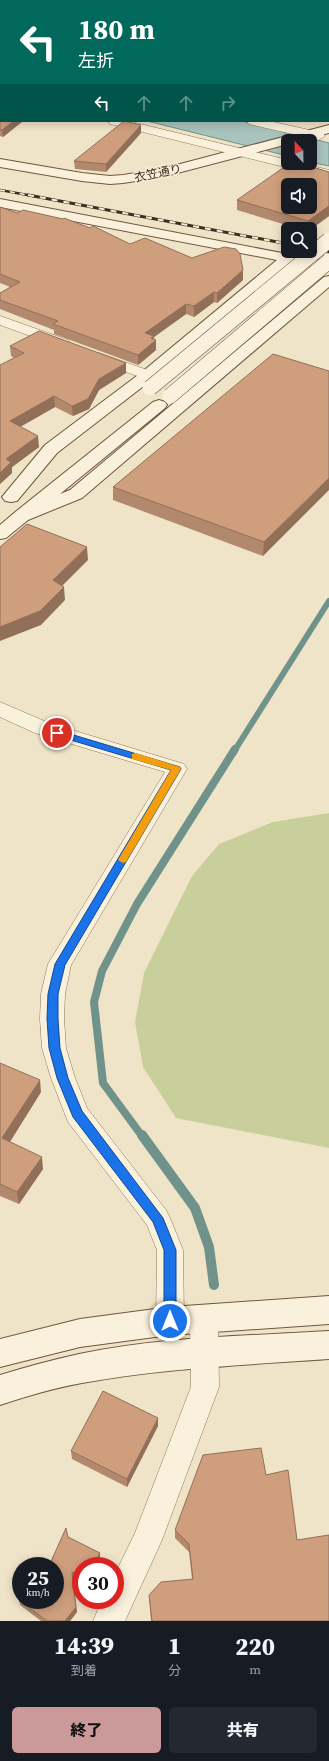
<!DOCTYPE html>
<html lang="ja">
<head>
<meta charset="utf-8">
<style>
  :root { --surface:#171b24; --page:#242831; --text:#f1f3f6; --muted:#9ea1a6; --accent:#cc999b }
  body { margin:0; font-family:"Source Serif 4","Noto Sans JP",serif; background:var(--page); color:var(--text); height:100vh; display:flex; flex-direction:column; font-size:15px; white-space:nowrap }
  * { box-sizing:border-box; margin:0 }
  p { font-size:13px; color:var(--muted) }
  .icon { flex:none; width:22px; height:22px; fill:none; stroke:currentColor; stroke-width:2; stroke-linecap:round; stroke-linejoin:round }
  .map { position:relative; height:1621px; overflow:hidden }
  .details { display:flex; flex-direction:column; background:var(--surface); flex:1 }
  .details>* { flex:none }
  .top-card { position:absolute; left:0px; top:0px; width:329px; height:122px; box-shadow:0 2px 10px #0003; background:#00695c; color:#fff; overflow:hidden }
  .needle { width:26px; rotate:338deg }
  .buttons { position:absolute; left:281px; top:134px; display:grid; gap:8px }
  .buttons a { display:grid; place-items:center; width:36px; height:36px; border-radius:6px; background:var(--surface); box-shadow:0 2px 10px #0003; font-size:20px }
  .speed { position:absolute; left:12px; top:1557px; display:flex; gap:8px; font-size:20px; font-weight:700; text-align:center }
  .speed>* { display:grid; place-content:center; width:52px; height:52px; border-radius:50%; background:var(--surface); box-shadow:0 2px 10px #0003; line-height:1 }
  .speed small { font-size:10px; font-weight:400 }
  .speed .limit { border:6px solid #d22; background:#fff; color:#111 }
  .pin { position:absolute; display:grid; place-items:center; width:34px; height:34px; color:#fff; margin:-17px; border:2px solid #fff; border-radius:50%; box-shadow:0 1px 4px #0007 }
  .me { position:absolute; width:44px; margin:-22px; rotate:0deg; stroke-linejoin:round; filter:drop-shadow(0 0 3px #0008) }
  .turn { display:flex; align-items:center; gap:14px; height:84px; padding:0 12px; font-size:18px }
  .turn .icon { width:52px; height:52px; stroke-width:2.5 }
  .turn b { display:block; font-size:28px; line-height:34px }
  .lanes { display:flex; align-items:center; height:38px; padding:0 12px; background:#0003; justify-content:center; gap:20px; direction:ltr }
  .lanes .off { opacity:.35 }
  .eta { display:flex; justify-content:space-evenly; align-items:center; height:68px; text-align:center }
  .eta b { font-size:24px; font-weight:800; line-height:28px }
  .cta { display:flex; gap:8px; margin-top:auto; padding:8px 12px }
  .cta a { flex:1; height:46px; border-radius:6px; background:var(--accent); color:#111; font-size:16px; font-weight:800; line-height:46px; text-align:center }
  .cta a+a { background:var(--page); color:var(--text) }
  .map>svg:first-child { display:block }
</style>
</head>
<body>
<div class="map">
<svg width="329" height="1621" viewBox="0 0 329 1621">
  <rect width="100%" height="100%" fill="#f0e4c8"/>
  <!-- green -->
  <path fill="#c9cf9b" d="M329,813V1148L176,1118L143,1067L135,1022L144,973L192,876L219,844L273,822Z"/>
  <!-- water -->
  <path fill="#a9c4bc" stroke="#6f938a" d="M147,121H242L329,143V166L310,162V141H288V156Z"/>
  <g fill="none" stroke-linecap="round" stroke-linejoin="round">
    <!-- stream-far2 -->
    <path stroke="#6f938a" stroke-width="6" d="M235,750L329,601"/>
    <!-- stream-far1 -->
    <path stroke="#6f938a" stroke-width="8" d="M142,1136L103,1083L94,1002L102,971L137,904L235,749"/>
    <!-- stream -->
    <path stroke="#6f938a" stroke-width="10" d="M142,1135L195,1208L209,1247L214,1285"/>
    <defs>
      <path id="street" d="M271,0H281L282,1H272Z
        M0,59H1V65H0Z
        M108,121H128L288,160V163H300L329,170V178L110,124Z
        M247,121H269L323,133L325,136L319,140L249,124Z
        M0,316L68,340L70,343L68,346H58L0,325Z
        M99,353L153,372L156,375L153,378L148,380L94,360L92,357L94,354Z
        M0,702L49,723L184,764L187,769L71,965L65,994L64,1019L66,1048L75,1078L87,1108L166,1210L170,1218L183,1250L184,1321L180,1330L170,1334L160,1330L156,1321L157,1250L147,1225L68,1122L51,1078L42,1048L40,1019L41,994L48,964L165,772L35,733L0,717Z
        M204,1306L214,1310L218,1319L219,1387L162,1540L125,1621H93L102,1600H115V1574L135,1533L191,1387L190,1319L194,1310Z"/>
      <path id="secondary" d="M329,125V133L298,141H288V144L162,177L123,183L110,184L82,181L0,167V159L82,173L110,176L123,175L161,169Z
        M0,199L329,262V270L292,263L154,378L57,453L17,501L11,502L5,501L2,497L45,445L142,372L277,260L0,207Z
        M329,276V287L82,498L28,520L6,538L0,539V525L14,513L153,402L159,400L165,402L167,405L165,408L60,494L70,490L324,277Z
        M329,1296V1324L170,1335L80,1347L0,1367V1339L80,1319L170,1307Z
        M329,1331V1359C246,1365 163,1368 82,1383C54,1388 27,1396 0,1405V1375C26,1367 52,1360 79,1354C161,1337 246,1336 329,1331Z"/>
    </defs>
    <!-- street casing -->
    <use href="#street" stroke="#8d765c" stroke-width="1"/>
    <!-- secondary casing -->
    <use href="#secondary" stroke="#6f573f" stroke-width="2"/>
    <!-- street -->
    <use href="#street" fill="#faf1dc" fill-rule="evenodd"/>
    <!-- secondary -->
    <use href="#secondary" fill="#faf1dc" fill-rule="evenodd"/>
    <defs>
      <path id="rail-far1" d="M0,190L33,196"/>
      <path id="rail" d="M28,195L288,244
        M310,248L329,252"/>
    </defs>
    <!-- rail-far1 casing -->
    <use href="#rail-far1" stroke="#3d2e20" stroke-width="2.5"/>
    <!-- rail casing -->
    <use href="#rail" stroke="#3d2e20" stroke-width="3"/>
    <!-- rail-far1 -->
    <use href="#rail-far1" stroke="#f7eed8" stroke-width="1.5" stroke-dasharray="5" stroke-linecap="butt"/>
    <!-- rail -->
    <use href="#rail" stroke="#f7eed8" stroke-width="2" stroke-dasharray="6" stroke-linecap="butt"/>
    <defs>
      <path id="secondary-bridge" d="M150,388L329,240
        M170,396L329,261"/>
    </defs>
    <!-- secondary-bridge casing -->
    <use href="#secondary-bridge" stroke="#6f573f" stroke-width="16" stroke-linecap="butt"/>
    <!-- secondary-bridge -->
    <use href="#secondary-bridge" stroke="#faf1dc" stroke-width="15"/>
  </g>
  <!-- wall -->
  <path fill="#b2896c" d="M0,0L1,1V13H0Z
    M0,13H1V54H0Z
    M328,26L329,27V59L328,58Z
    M0,92L23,121L3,137L0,136Z
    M141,133L106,172L75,169L74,161Z
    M329,172V216L310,230V229H299L237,210V200Z
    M0,207L17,213L130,244L243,270V280L217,303L214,302L194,317L186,314L154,337V339L156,340V350L138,365L54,334V330L0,309V293L10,287L0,283Z
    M10,346L126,373L99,390L89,409L73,416L55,407L20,427L39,447L12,467V473L0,484L14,358L11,356Z
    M329,371L263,556L113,500V487Z
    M0,1063L41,1092L10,1142L43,1169L19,1204L0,1196Z
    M158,1426L127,1487L72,1459L71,1451Z
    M266,1475L297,1540L329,1621H151L149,1595L192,1579L189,1552L175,1538V1530Z
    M68,1537L100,1558L81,1566V1581L72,1577L77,1612L70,1621H41L20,1605L19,1600H55Z"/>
  <!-- shaded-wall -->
  <path fill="#916f58" d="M329,98V106H328V99Z
    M14,121H23L3,137L2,130Z
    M141,125V133L106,172V164Z
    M329,206V216L310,230V229H308V221Z
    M243,270V280L217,303V293Z
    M214,292V302L194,317V306Z
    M186,304V314L154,337V342L156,340V350L138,365V355L145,333Z
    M126,363V373L99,390L89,409L73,416L72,406L99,379Z
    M54,396L55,407L11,432L10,421Z
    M38,436L39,447L12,467V473L0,484V473L6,459Z
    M329,478V490L263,556L264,542Z
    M87,547L88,560L54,594L53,580Z
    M64,587L65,600L41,625L0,641V627Z
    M40,1080L41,1092L4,1151L2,1138Z
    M42,1157L43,1169L19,1204L17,1192Z
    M158,1418V1426L127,1487V1479Z
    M100,1553V1558L97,1566H93Z
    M72,1577L77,1612L70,1621H65Z"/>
  <!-- building -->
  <path fill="#cf9f7d" stroke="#916f58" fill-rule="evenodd" d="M0,0H274L275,1H1V6H0Z
    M0,13H1V46H0Z
    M328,26L329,27V51H328Z
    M328,65L329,66V98L328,99Z
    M0,92H1V121H14L2,130H0Z
    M124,121L141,125L106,164L74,161Z
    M290,163H299L329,172V206L308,221L237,200ZM288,185H310V207H288Z
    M0,207L17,213L23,210L63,219L64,218L90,228L93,226L130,244L145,238L192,258L224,247L236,249L240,254L243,270L217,293L214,292L194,306L186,304L145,333L154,336L151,338L156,340L138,355L53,324L58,321L0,300V293L20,282L0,274Z
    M39,331L126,363L99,379L88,399L72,406L54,396L10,421L38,436L6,459L11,462L0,473V365L24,353L10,346Z
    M273,354L329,371V478L264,542L113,487Z
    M27,524L87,547L53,580L64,587L40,611L0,627V547Z
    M0,1063L40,1080L2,1138L42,1157L17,1192L0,1184Z
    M103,1391L158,1418L127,1479L71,1451Z
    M261,1448L266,1475L288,1470L297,1540L329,1535V1621H152L149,1595L161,1582L193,1579L189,1544L175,1530L203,1455Z
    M66,1528L68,1537L100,1553L93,1566H81V1575L72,1572L76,1607L65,1621H47L19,1600L21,1596V1600H55V1566H49Z"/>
  <!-- route -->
  <path fill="#1a73e8" stroke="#114b97" d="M57,730L180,767L181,769L65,965L58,994V1019L60,1048L68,1078L82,1111L163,1218L176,1250V1321L175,1325L170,1326L166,1325L164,1321V1250L153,1222L73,1117L57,1078L49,1048L47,1019L48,994L55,964L171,770L54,735V731Z"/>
  <!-- slow -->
  <path fill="#f59e0b" d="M136,753L180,767L181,769L126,862L123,863L118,860L171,770L132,759V754Z"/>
  <g text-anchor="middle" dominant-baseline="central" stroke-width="3" stroke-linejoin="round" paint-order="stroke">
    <!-- far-street labels -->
    <g font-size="12" fill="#3d2e20" stroke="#f7eed8">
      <text transform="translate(158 173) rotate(-12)">衣笠通り</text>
    </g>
  </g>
</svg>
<div class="buttons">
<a><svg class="needle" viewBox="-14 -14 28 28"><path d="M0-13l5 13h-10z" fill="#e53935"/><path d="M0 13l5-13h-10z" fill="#9ea1a6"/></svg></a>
<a><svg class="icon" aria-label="sound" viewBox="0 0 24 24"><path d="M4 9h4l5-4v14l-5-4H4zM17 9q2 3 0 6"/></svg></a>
<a><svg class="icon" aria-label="search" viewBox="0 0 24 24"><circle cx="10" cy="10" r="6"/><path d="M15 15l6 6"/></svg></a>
</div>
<div class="speed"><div>25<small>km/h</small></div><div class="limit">30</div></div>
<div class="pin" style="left:57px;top:733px;background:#d93025"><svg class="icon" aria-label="arrive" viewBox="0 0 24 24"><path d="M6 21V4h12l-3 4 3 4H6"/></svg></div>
<svg class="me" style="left:170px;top:1321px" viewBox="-20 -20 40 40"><circle r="17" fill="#1a73e8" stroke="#fff" stroke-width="3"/><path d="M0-11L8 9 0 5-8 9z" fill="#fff"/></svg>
<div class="top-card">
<div class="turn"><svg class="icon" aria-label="left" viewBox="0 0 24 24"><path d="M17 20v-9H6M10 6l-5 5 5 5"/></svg><div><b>180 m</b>左折</div></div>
<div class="lanes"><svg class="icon" aria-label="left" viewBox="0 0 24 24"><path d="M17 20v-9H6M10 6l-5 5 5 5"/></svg><svg class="icon off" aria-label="ahead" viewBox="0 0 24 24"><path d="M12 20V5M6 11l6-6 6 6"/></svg><svg class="icon off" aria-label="ahead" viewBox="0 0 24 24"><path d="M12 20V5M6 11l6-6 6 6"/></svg><svg class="icon off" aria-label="right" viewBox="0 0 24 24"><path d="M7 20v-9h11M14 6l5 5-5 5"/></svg></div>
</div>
</div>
<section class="details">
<div class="eta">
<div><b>14:39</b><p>到着</p></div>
<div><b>1</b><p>分</p></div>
<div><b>220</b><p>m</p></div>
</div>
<div class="cta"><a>終了</a><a>共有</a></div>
</section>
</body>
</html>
